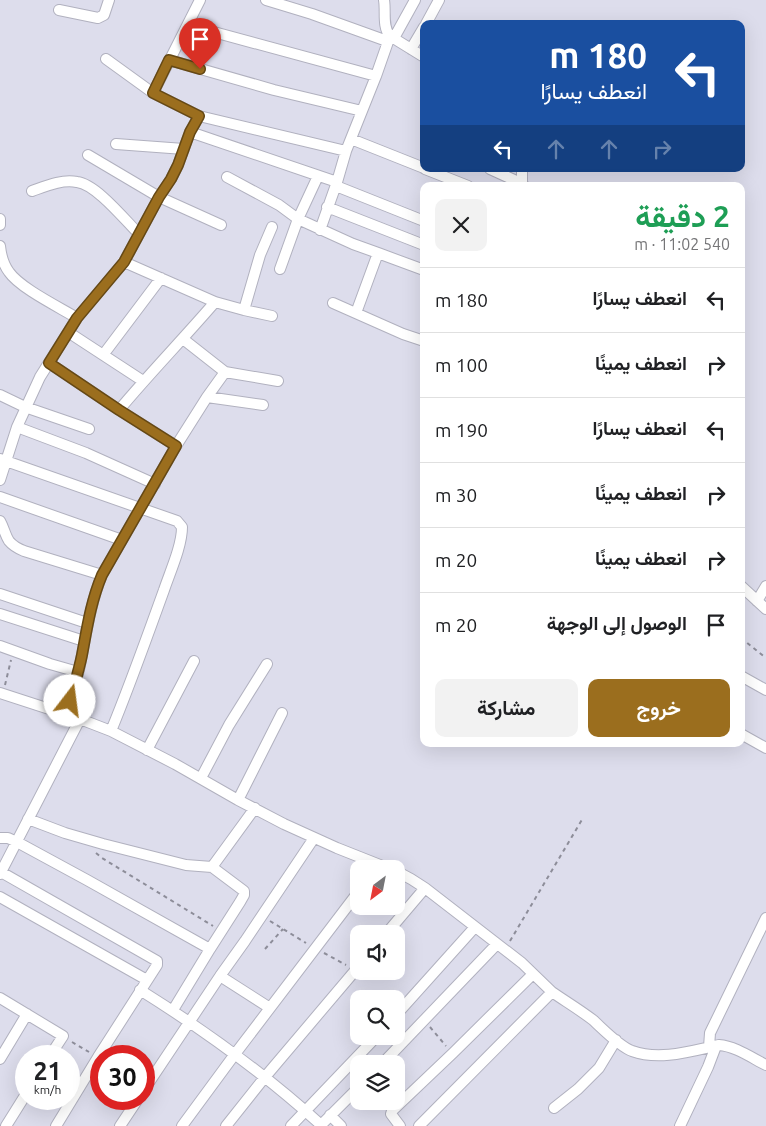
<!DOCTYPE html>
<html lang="ar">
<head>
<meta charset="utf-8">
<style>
  :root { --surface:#fff; --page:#f2f2f2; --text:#202124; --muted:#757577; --line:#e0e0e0; --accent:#9b6e1e }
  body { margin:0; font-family:Ubuntu,Vazirmatn,sans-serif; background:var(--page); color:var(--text); direction:rtl; height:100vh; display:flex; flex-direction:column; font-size:19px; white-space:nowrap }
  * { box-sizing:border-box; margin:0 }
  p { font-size:16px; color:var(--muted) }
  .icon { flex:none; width:28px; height:28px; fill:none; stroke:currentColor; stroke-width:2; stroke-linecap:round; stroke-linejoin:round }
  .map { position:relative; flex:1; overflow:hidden; direction:ltr }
  .details { position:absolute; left:420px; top:182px; width:325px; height:565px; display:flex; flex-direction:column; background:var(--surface); border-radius:10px; box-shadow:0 5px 20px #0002; direction:rtl }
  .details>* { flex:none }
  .guide { position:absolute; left:420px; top:20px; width:325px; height:152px; border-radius:10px; box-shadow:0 5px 20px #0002; direction:rtl; background:#1a4fa0; color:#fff; overflow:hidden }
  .needle { width:32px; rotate:212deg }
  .buttons { position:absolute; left:350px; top:860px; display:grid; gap:10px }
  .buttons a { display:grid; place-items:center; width:55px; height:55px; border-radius:10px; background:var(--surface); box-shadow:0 5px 20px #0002; font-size:25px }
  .speed { position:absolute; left:15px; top:1045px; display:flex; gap:10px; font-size:25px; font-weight:700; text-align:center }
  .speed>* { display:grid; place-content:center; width:65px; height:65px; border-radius:50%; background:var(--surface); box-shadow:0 5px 20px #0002; line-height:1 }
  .speed small { font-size:12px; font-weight:400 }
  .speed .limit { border:8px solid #d22; background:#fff; color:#111 }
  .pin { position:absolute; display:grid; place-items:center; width:42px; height:42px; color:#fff; margin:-51px -21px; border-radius:50% 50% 50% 0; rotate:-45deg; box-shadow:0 0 5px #0007 }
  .pin .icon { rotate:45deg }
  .me { position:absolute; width:55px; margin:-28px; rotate:15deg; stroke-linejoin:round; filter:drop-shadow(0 0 4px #0008) }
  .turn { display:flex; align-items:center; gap:18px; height:105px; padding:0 15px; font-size:22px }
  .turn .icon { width:65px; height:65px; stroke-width:2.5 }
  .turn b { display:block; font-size:35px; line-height:42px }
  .lanes { display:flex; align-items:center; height:48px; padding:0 15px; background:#0003; justify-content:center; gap:25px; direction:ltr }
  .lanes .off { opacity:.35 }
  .round { display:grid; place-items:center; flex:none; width:52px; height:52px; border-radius:10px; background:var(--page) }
  .summary { display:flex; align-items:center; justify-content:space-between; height:85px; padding:0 15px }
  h1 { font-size:30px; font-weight:700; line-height:38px; color:#1e9e55 }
  .action { display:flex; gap:10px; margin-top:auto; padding:10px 15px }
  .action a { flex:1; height:58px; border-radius:10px; background:var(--accent); color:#fff; font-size:20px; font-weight:700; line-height:58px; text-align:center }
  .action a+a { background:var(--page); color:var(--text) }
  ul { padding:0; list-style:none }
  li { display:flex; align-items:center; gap:15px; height:65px; padding:0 15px; border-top:1px solid var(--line) }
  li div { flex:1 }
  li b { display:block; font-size:19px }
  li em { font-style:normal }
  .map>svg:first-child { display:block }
</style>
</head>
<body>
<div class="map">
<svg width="766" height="1126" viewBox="0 0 766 1126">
  <rect width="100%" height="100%" fill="#ddddec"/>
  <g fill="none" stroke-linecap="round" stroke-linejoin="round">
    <defs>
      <path id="street" d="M266,0L312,14L387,41
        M384,0C386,11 382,27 390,36L424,57
        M59,10L98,18L104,15L109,0
        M426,24L439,0
        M188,25L376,76
        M394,38L415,0
        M411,49L424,27
        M106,59L153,93L199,116L346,151
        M169,60L274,90L362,111L376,76L390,36
        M153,93L200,0
        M190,132L337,182
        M351,139L424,168
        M116,144L184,149
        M88,155L159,197L221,225
        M425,169L468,186
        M490,169L523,184
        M227,177L279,205L298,219L353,244L378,253
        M336,186L424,221
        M522,186V169
        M32,191C46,186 62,179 77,182C96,184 125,220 139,234
        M327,207L424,245
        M0,219V225
        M320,230L337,182L346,151L362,111
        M0,246C1,256 3,264 9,272C20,288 59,307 77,318
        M124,262L215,302L244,310L272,316
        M280,269L298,219L318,176
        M333,303L403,334L424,341
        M244,310L260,255L272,227
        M356,313L378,253L424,270
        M68,332L143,381
        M183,339L225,372L278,381
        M103,355L161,278
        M49,363L119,410L176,446
        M0,395L25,407L89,429
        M207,397L263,405
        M119,410C150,373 184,338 215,302
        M17,427L86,453L155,484
        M0,459L177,521L182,527C182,546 170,572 164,590C147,637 130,685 111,731
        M0,480L17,427L40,377L77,318L124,262L159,197L171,179L178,165L190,132L199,116
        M0,497L122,540
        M0,521C4,528 5,535 9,541C13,546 19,549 24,551L102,575
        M741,586L766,609
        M0,594L87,623
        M757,601L766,586
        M0,614L84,641
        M0,646L50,664L78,672
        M741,676L766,690
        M0,693L80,719L111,731L175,764L238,800L284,824L337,848L390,869
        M67,715C71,700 75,685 79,670C86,637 89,607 102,575L176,446L207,397L225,372
        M741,734L766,748
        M147,750L194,661
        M201,778L229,725L267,664
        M238,800L282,713
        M28,819L65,833L103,844L186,865L212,867L244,891V895L240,902L210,949L173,1010
        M0,838H8L17,842L87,880L210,949
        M212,867L255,808
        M396,871L411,879L425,888L522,963L552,992L419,1126
        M1,872L157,961V965L98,1057L56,1126
        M0,874L80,719
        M0,897L147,980
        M386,934L425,888
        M220,976L270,1008
        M140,990C204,1030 265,1074 321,1125
        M552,992C565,1001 580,1010 593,1020C603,1029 619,1046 632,1051C660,1061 691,1051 719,1045C735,1046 752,1058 766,1065
        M0,998L63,1036L50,1056
        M396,1015L475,927
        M709,1047L710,1033L766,918
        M0,1059L27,1014
        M382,1064L497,944
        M144,1090L220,976L245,941L314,838
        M554,1108L578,1089L599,1068L616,1040
        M330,1115L341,1126
        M6,1126L26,1094
        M120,1126L138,1099
        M182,1126L235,1054L359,891
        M226,1126L265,1077L359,966
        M291,1126L377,1036
        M320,1126L359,1087
        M400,1126L391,1114L392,1111L453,1053L533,974
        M680,1126L708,1067L716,1046"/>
    </defs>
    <!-- street casing -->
    <use href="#street" stroke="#b1b1bf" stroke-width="12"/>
    <!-- path -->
    <path stroke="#8d8d99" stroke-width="2" stroke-dasharray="4 4" stroke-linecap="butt" d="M741,638L766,658
      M5,685L11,660
      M96,853L102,858L213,926
      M270,921L306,943
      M510,941L583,818
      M265,949L283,929
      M324,953L346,965
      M430,1027L446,1046
      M72,1042L89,1052"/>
    <!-- street -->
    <use href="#street" stroke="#fff" stroke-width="10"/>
  </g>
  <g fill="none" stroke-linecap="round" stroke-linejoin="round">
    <defs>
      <path id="route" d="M70,701C74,686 79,670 82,655C87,628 91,601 102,575L176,446L119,410L49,363L77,318L124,262L159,197L171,179L178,165L190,132L199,116L153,93L169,60L200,69"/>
    </defs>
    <!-- route casing -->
    <use href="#route" stroke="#654814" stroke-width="12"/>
    <!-- route -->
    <use href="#route" stroke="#9b6e1e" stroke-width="9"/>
  </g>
</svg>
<div class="buttons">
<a><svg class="needle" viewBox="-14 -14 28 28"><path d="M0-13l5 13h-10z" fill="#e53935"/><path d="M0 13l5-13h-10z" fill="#757577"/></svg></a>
<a><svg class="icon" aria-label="sound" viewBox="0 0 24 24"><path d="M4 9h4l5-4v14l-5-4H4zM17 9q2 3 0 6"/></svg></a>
<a><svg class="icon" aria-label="search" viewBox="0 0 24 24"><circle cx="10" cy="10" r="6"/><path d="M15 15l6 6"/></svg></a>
<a><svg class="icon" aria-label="layers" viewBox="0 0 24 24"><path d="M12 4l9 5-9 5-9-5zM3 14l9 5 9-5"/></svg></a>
</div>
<div class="speed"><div>21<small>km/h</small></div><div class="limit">30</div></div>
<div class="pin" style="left:200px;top:69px;background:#d93025"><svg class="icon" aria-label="arrive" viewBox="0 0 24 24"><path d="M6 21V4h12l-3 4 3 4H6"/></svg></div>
<svg class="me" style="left:70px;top:701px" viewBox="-20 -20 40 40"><circle r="19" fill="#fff"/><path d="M0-13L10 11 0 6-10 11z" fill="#9b6e1e"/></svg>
<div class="guide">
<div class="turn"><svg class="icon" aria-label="left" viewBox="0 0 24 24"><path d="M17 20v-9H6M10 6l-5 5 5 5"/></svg><div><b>180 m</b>انعطف يسارًا</div></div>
<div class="lanes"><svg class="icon" aria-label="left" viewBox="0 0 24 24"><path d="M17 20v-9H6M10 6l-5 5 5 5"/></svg><svg class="icon off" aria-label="ahead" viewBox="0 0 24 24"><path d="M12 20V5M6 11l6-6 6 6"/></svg><svg class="icon off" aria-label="ahead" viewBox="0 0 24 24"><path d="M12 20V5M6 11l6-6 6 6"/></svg><svg class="icon off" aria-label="right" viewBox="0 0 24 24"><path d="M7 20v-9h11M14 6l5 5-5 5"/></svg></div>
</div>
<section class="details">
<div class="summary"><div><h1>2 دقيقة</h1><p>540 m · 11:02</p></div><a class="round"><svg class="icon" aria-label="close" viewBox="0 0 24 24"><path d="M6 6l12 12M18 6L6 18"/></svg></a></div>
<ul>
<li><svg class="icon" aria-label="left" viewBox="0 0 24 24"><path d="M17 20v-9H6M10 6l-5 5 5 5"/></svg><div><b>انعطف يسارًا</b></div><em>180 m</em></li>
<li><svg class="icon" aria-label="right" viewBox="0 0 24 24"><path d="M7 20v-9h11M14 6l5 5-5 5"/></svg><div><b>انعطف يمينًا</b></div><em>100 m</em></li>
<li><svg class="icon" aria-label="left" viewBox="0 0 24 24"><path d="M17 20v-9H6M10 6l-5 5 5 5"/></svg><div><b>انعطف يسارًا</b></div><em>190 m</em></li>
<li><svg class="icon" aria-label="right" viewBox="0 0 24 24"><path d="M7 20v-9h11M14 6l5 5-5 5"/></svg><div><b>انعطف يمينًا</b></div><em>30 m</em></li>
<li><svg class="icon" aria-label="right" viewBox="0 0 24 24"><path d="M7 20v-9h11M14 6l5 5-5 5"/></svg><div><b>انعطف يمينًا</b></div><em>20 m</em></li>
<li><svg class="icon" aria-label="arrive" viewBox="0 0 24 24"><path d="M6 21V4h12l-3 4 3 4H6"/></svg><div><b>الوصول إلى الوجهة</b></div><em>20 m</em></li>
</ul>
<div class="action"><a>خروج</a><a>مشاركة</a></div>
</section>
</div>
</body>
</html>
